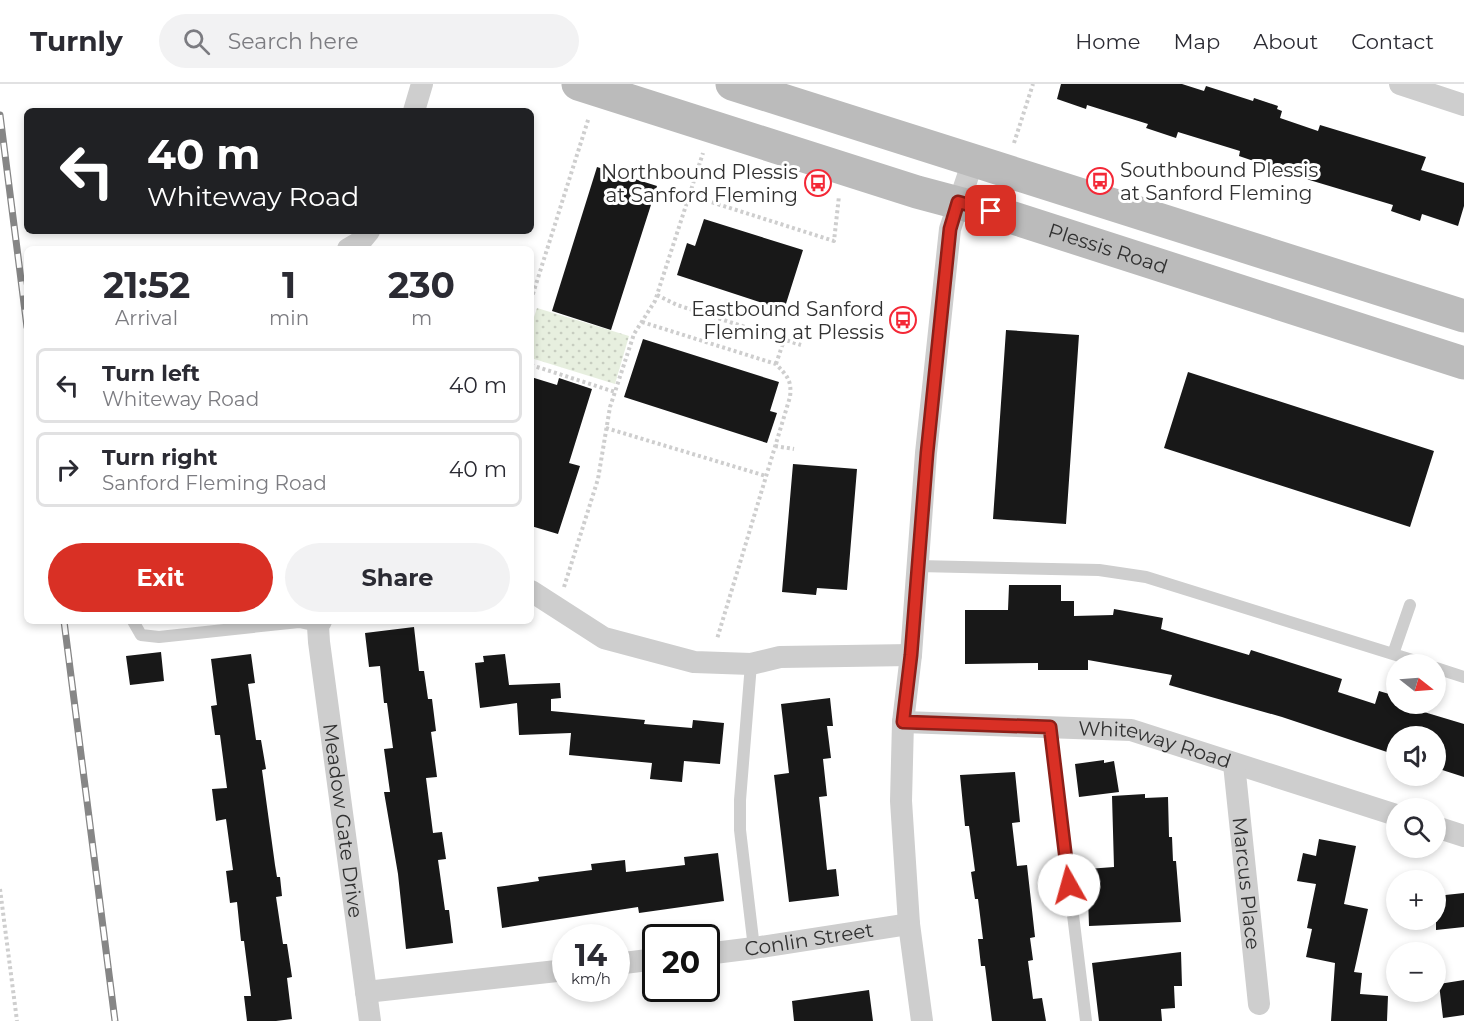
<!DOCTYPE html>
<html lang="en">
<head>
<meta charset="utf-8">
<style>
  :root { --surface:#fff; --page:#f2f2f3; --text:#2b2b33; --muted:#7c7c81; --line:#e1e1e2; --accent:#d93025 }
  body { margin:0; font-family:Montserrat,sans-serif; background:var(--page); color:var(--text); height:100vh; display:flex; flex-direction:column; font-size:22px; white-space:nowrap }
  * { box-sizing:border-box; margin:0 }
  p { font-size:20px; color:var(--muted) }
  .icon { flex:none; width:33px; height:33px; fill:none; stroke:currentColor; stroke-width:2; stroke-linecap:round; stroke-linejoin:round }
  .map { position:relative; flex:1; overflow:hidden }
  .panel { position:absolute; left:24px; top:162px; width:510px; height:378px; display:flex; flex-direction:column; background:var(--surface); border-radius:9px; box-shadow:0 3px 9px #0003 }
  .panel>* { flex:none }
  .banner { position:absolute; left:24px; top:24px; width:510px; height:126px; border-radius:9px; box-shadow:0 3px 9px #0003; background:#202124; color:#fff; overflow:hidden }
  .needle { width:39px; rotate:107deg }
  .tools { position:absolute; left:1386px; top:570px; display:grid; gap:12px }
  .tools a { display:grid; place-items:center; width:60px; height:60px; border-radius:50%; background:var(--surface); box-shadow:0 3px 9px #0003; font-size:30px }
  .speed { position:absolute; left:552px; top:840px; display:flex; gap:12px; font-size:30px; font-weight:700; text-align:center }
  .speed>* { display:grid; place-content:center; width:78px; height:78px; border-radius:50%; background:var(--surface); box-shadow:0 3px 9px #0003; line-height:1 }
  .speed small { font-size:15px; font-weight:400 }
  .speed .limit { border:3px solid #111; border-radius:9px; background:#fff; color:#111 }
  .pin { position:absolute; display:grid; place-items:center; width:51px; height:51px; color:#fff; margin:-26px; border-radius:12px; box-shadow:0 3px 9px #0006 }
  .me { position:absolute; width:66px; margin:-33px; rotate:353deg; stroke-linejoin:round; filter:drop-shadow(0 0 4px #0008) }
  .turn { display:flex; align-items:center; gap:21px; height:126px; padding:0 24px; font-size:27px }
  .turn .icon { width:78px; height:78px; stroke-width:2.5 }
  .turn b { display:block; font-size:42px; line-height:51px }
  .eta { display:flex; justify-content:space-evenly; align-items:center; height:102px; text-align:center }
  .eta b { font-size:36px; font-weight:700; line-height:42px }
  .action { display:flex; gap:12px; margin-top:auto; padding:12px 24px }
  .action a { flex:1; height:69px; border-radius:36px; background:var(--accent); color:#fff; font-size:24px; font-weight:700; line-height:69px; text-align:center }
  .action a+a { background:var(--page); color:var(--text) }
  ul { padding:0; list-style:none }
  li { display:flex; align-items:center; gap:18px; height:75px; margin:0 12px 9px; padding:0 12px; border:3px solid var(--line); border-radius:9px }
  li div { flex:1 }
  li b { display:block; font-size:22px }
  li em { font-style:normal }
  header { display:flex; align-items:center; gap:36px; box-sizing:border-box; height:84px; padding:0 30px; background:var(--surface); border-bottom:2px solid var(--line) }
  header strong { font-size:28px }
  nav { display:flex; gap:33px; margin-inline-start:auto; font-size:21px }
  .search { width:420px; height:54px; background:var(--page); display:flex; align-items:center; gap:15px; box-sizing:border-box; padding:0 21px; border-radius:33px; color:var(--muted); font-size:22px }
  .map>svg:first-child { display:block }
</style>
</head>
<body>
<header>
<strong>Turnly</strong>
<div class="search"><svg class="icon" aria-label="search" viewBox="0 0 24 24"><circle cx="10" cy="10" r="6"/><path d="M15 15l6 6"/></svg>Search here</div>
<nav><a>Home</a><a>Map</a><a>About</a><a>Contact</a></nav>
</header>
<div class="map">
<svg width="1464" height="937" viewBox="0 0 1464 937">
  <defs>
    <pattern id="park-dots" width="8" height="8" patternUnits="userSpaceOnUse" patternTransform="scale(1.5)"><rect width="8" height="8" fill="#e7efdf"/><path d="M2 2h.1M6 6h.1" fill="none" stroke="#c7cdc0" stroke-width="1.8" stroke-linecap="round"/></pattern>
  </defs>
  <rect width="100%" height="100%" fill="#fff"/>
  <!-- park -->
  <path fill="url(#park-dots)" d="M537,224L629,252L615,300L531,274V242Z"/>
  <!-- building -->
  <path fill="#181818" d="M1061,0H1182L1204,7L1206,2L1253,17L1254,14L1278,22L1277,25L1282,27L1280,34L1318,47L1320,41L1426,73L1421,86L1464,99V122L1458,142L1422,130L1420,137L1391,127L1393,121L1286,89V88L1239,72L1240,67L1178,48L1176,54L1146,44L1148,40L1087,21L1086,25L1057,15Z
    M597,83L657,102L611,246L552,227Z
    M704,135L803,166L784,226L677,191L687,159L695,162Z
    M1006,246L1079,251L1066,440L993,435Z
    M643,255L779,298L770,327L777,329L767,359L624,313Z
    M1188,288L1434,367L1410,443L1164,364Z
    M531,293L557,301L559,294L592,305L569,379L580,382L558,450L531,442Z
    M793,380L857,385L847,506L817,504L816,511L782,508Z
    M1009,501H1061V517H1074V532L1113,531L1114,525L1163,534L1161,545L1249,571L1251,566L1342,595L1338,608L1375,620L1379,607L1396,612V620H1426L1424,628L1464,640V693L1436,684V652H1396V671L1282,633L1169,601L1172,591L1088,576V586H1038V579L965,580V526H1008Z
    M414,543L419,587H424L428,615H432L436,647L431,648L437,693L426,694L433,749L442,748L446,775L438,776L445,826H449L453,859L406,865L398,790L384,708H390L384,665L393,664L387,619H384L380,582L369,583L365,549Z
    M161,568L164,597L130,601L126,572Z
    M251,570L255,599L248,600L256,656H261L266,685L262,686L275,781L277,793H280L282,812L276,813L283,860H287L292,893L287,894L292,935L276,937H247L244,912H251L244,857H241L237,818L230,819L226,787L233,786L226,735L216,737L212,705L227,704L220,651H215L211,622L217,621L211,575Z
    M505,570L509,601L560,599L561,614L551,615V627L645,636L644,640L692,644L693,636L724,639L720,680L684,677L682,698L650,695L652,679L569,671L571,649L519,651L517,619L480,624L475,579L484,578L483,572Z
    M830,614L833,642H827L831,674L823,675L827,712L819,713L827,786L836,785L839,812L789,818L774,691L789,689L781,620Z
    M1104,676V679L1114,677L1119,708L1079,713L1075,680Z
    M1015,688L1020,738L1012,739L1017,782L1027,781L1035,853L1030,854L1033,876L1028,877L1033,915L1042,914L1046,937H992L985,882H981L978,855H983L978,815H975L971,788L975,787L969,742H965L960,691Z
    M1145,710V714L1168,713L1169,753H1172L1173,777H1176L1181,838L1089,842L1087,785L1114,783L1112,712Z
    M1319,755L1356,762L1344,820L1368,825L1354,888L1362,889L1360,910L1388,912L1387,937H1331L1335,879L1306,873L1312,845L1307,844L1316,800L1297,797L1303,769L1316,772Z
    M718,769L724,817L639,829L638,823L502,844L497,803L539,797L538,793L592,786L591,780L625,776L626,788L685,781L684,773Z
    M1464,809V843L1436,846V812Z
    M1181,868L1182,902H1174L1175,924L1161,925L1162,937H1099L1092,879Z
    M1464,896V931L1443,934L1439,900Z
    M869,906L873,937H794L792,917Z"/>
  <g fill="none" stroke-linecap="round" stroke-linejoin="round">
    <!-- path -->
    <path stroke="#cecece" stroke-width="4" stroke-dasharray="3 3" stroke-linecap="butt" d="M1014,59L1033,0
      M689,111L834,157L839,112
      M657,211L677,221L801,261
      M531,216L589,33
      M642,238L776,280C787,292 792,296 790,313L717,555
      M776,280L784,256
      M531,281L615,308
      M606,344L766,392
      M775,362L794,365
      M564,503L598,395L610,323L634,250L655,217L703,69
      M0,805L17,937"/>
    <!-- lane -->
    <path stroke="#cecece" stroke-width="12" d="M918,482L1099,486L1146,493L1425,580
      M133,537L141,551L159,553L299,538L318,542
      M1393,570L1410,521
      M751,580L740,716V746L754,864
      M1436,584L1464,593
      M1050,643L1086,937"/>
    <!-- street -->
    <g stroke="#cecece" stroke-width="22">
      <path d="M1400,0L1464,21"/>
      <path d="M414,27L422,0"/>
      <path d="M348,165L360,158L369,147"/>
      <path d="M531,507L604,554L694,578L751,580L780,573L911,571"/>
      <path id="s1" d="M321,537L318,542L319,558L370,937"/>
      <path id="s2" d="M903,638L1131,646L1396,731"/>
      <path id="s3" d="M1234,680L1259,920"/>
      <path d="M1436,743L1464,752"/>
      <path id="s4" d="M706,870L754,864L909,840"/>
      <path d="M616,880L656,875"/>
      <path d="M366,908L566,886"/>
      <path d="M922,937L909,840L901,717L903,638L911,571L926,369L950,145L973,77"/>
    </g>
    <!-- secondary -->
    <g stroke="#bbb" stroke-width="33">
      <path id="s5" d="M578,0L917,108L1007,132L1464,279"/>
      <path d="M732,0L1464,232"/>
    </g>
    <defs>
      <path id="rail" d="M0,31L27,243
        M64,537L115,937"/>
    </defs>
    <!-- rail casing -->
    <use href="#rail" stroke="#868686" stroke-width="7"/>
    <!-- rail -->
    <use href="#rail" stroke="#fff" stroke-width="4.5" stroke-dasharray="14" stroke-linecap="butt"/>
  </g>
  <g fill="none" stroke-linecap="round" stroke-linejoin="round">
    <defs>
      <path id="route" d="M991,127L958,118L950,145L927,369L911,571L903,638L1050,643L1069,801"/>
    </defs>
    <!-- route casing -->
    <use href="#route" stroke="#8d1f18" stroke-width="15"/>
    <!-- route -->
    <use href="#route" stroke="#d93025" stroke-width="10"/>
  </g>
  <!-- icons -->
  <defs>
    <symbol id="bus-ring" viewBox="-11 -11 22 22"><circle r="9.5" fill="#fff" stroke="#f42836" stroke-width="1.5"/><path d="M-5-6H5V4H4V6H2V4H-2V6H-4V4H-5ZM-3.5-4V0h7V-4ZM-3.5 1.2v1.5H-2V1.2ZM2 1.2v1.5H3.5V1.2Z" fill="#f42836"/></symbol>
  </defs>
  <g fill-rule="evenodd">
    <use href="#bus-ring" x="1085" y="82" width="30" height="30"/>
    <use href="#bus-ring" x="803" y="84" width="30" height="30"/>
    <use href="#bus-ring" x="888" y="221" width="30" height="30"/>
  </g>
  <g text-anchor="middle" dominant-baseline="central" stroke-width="6" stroke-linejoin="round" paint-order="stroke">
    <!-- poi labels -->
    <g font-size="20" fill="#313131" stroke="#fff" text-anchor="end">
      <text x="1120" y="86" text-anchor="start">Southbound Plessis<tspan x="1120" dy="23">at Sanford Fleming</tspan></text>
      <text x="798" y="88">Northbound Plessis<tspan x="798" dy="23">at Sanford Fleming</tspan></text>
      <text x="884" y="225">Eastbound Sanford<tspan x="884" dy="23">Fleming at Plessis</tspan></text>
    </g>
    <!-- street labels -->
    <g font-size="20" fill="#313131" stroke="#fff">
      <text stroke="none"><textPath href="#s5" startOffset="555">Plessis Road</textPath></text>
      <text stroke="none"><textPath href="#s2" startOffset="254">Whiteway Road</textPath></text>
      <text stroke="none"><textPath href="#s1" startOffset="202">Meadow Gate Drive</textPath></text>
      <text stroke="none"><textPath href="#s3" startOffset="120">Marcus Place</textPath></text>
      <text stroke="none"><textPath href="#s4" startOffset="104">Conlin Street</textPath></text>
    </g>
  </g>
</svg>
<div class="tools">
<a><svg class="needle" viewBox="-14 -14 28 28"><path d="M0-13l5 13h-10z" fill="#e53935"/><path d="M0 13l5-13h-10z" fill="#7c7c81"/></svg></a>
<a><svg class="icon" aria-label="sound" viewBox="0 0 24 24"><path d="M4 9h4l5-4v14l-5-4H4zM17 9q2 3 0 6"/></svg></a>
<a><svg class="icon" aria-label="search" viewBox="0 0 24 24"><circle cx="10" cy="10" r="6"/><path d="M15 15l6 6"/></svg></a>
<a>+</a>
<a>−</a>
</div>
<div class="speed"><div>14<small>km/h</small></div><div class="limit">20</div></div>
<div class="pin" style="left:991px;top:127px;background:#d93025"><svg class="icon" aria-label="arrive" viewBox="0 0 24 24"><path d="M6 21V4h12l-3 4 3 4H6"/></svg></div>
<svg class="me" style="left:1069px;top:801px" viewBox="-20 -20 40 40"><circle r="19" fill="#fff"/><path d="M0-13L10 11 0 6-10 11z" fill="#d93025"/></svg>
<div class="banner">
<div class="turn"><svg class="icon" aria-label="left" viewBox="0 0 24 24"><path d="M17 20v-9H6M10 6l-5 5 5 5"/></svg><div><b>40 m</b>Whiteway Road</div></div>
</div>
<section class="panel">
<div class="eta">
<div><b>21:52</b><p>Arrival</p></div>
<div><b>1</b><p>min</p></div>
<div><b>230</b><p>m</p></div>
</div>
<ul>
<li><svg class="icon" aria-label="left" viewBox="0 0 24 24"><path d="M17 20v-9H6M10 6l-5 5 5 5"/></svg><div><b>Turn left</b><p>Whiteway Road</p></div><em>40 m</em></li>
<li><svg class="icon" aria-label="right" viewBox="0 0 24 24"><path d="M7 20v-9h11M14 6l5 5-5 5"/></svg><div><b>Turn right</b><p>Sanford Fleming Road</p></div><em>40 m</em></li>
</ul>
<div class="action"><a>Exit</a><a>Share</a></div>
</section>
</div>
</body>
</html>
